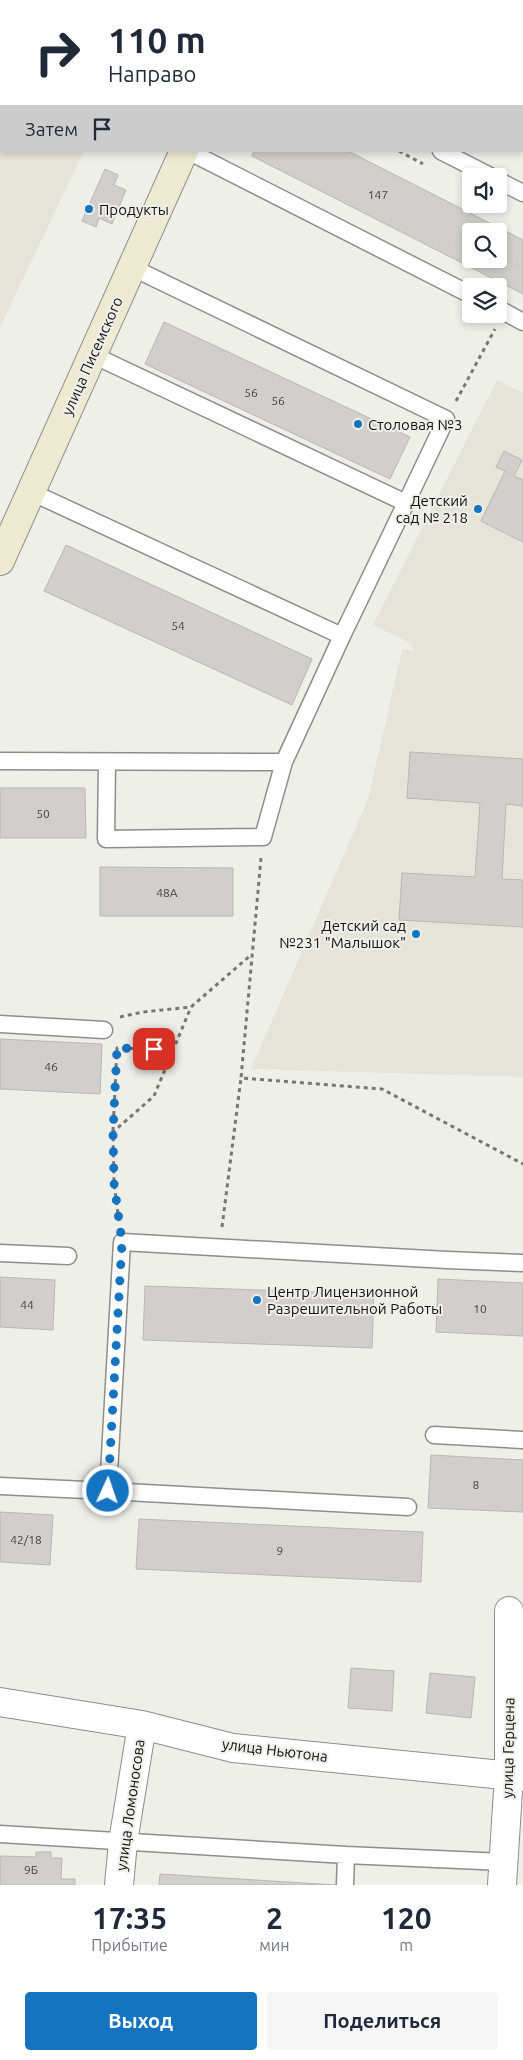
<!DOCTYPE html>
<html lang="ru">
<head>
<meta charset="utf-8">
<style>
  :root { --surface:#fff; --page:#f6f6f7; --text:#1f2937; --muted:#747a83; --accent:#1474c0 }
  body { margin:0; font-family:Ubuntu,sans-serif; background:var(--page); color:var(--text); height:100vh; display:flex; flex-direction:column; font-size:19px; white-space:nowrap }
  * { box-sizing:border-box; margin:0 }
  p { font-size:16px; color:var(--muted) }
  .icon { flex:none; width:28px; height:28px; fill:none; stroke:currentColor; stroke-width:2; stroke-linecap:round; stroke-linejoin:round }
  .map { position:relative; height:1885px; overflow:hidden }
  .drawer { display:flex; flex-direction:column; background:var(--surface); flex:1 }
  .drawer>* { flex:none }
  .top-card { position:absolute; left:0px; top:0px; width:524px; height:152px; box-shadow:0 2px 8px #0003; background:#fff; color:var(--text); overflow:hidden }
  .fabs { position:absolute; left:462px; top:168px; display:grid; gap:10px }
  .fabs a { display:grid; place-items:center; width:45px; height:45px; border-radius:5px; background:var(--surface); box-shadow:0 2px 8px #0003; font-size:25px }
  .pin { position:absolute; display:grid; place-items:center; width:42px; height:42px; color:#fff; margin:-21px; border-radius:10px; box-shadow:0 2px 8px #0006 }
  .me { position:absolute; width:55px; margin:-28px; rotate:3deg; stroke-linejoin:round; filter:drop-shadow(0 0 4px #0008) }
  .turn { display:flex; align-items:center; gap:18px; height:105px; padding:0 25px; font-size:22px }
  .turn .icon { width:65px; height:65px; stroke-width:2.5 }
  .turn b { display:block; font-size:35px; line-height:42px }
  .then { display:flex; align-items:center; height:48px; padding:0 25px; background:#0003; gap:10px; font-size:19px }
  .eta { display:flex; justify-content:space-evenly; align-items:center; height:85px; text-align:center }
  .eta b { font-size:30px; font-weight:600; line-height:35px }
  .button { display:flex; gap:10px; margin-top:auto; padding:10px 25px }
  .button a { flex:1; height:58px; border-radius:5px; background:var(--accent); color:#fff; font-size:20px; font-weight:600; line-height:58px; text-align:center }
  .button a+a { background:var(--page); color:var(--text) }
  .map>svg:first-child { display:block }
</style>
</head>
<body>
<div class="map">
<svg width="523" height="1885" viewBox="0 0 523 1885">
  <rect width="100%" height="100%" fill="#efefea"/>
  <!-- built -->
  <path fill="#e6e4d8" d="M0,84L1,151H84L0,327Z
    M497,380L523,393V1077L251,1069L368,799L402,650H415L406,641L373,625Z"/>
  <!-- building -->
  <path fill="#d0cfcb" stroke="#b8b7b3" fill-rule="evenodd" d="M254,151H348L523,240V294L252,156ZM471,231H499V259H471Z
    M105,169L118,175L114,185L126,190L112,224L99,218L96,227L82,221Z
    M164,322L410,437L390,479L145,364Z
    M504,451L522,460L514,476L523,480V542L481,521L505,471L496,467Z
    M66,545L312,659L292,705L44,591Z
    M410,752L523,759V806L506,804L502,879L523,880V927L399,920L402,873L475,877L480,803L407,798Z
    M0,788H85L86,838H0Z
    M100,867L233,868V916H100Z
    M0,1039L102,1044L100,1094L0,1089Z
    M0,1277L55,1280L53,1330L0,1327Z
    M438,1279L523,1283V1336L436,1332Z
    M145,1286L374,1294L372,1348L143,1340Z
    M431,1455L523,1460V1512L428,1508Z
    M0,1512L53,1515L50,1565L0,1562Z
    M139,1519L423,1532L421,1582L136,1569Z
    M351,1668L394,1671L392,1711L348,1708Z
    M430,1673L475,1677L471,1718L426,1713Z
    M36,1852H51V1858H62L61,1879H75V1885H0V1856L36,1857Z
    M160,1874L336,1885H159Z"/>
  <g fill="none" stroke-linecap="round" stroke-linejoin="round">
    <defs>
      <path id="lane" d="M140,0L143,1
        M29,1L30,0
        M0,61L1,59
        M188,151L471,295
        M441,151L490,176
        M499,181L523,193
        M131,267L446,419L406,503
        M499,309L523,322
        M31,492L342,636L406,503L93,355
        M0,761L284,762L342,636
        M107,762L106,839L263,837L284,762
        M0,1024L104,1030
        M0,1253L68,1256
        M434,1435L523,1440
        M0,1486L108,1491L122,1242L447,1260L523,1263
        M108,1491L408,1507
        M0,1834L346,1855L345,1885
        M346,1855L504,1862"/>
      <path id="street" d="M0,1702L142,1725L233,1748L523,1777
        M119,1885L123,1842L142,1725
        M502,1885L509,1775V1611"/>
      <path id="secondary" d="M251,1V0
        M0,561L184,151"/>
      <path id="primary" d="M301,0L303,1
        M438,0L441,1
        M522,43H523
        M522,113H523"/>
    </defs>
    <!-- lane casing -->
    <use href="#lane" stroke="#8e8d89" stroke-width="19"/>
    <!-- street casing -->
    <use href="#street" stroke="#8e8d89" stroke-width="30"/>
    <!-- secondary casing -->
    <use href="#secondary" stroke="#8e8d89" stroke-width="30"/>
    <!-- primary casing -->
    <use href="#primary" stroke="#cbcbcb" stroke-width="30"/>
    <!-- path -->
    <path stroke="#777673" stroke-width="3" stroke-dasharray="4 4" stroke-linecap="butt" d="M83,0L86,1
      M399,151L423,164
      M456,401L495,329
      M261,858L241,1078L382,1089L523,1164
      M120,1017L143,1012L191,1007L252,954
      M113,1131L117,1048L173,1050
      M119,1221L114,1183L113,1132L154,1096L191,1007
      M222,1227L241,1078"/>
    <!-- lane -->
    <use href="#lane" stroke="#fff" stroke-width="16"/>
    <!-- street -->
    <use href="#street" stroke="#fff" stroke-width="28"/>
    <!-- secondary -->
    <use href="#secondary" stroke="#eeead1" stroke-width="28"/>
    <!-- primary -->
    <use href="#primary" stroke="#ded5a4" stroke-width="28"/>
  </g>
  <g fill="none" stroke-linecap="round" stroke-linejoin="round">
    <!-- route -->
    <path stroke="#1474c0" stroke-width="9" stroke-dasharray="0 16.2" d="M108,1491L122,1242L114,1183L113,1132L117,1048L154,1049"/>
  </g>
  <!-- markers -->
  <g fill="#1474c0" stroke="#efefea" stroke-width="2">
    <circle cx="89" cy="209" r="5"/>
    <circle cx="358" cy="424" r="5"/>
    <circle cx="478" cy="509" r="5"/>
    <circle cx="416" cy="934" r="5"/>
    <circle cx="257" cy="1300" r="5"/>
  </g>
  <g text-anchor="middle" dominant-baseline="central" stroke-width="4" stroke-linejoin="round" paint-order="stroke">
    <!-- number labels -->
    <g font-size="12" fill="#434240">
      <text x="378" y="194">147</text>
      <text x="251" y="392">56</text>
      <text x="278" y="400">56</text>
      <text x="178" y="625">54</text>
      <text x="43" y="813">50</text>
      <text x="167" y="892">48А</text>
      <text x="51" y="1066">46</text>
      <text x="27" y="1304">44</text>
      <text x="480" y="1308">10</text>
      <text x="476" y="1484">8</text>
      <text x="26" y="1539">42/18</text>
      <text x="280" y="1550">9</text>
      <text x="31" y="1869">9Б</text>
    </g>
    <!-- poi labels -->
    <g font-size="15" fill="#141312" stroke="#efefea" text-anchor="start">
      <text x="99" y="209">Продукты</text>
      <text x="368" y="424">Столовая №3</text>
      <text x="468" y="500" text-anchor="end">Детский<tspan x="468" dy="17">сад № 218</tspan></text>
      <text x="406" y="925" text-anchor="end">Детский сад<tspan x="406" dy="17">№231 "Малышок"</tspan></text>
      <text x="267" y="1291">Центр Лицензионной<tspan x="267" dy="17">Разрешительной Работы</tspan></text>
    </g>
    <!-- street labels -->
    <g font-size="15" fill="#141312" stroke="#efefea">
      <text transform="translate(92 356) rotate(-66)">улица Писемского</text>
      <text transform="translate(508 1748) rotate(-89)">улица Герцена</text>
      <text transform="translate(275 1750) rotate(7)">улица Ньютона</text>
      <text transform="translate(130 1805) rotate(-82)">улица Ломоносова</text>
    </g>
  </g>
</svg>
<div class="fabs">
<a><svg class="icon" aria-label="sound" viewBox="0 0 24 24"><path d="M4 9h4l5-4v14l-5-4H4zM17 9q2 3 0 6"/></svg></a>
<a><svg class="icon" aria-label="search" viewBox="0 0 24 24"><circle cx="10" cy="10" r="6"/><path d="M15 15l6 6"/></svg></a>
<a><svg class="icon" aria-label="layers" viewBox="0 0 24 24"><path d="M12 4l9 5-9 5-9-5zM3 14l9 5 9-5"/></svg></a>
</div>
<div class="pin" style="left:154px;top:1049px;background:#d93025"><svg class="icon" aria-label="arrive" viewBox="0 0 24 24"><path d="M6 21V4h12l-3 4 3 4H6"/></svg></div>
<svg class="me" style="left:108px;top:1491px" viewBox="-20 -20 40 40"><circle r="17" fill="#1474c0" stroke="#fff" stroke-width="3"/><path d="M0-11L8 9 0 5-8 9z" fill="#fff"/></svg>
<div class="top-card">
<div class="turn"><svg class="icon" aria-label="right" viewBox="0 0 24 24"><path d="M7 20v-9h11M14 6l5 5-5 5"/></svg><div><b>110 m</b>Направо</div></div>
<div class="then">Затем<svg class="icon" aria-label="arrive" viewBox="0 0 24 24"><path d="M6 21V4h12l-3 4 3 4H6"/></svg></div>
</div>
</div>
<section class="drawer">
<div class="eta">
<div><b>17:35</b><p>Прибытие</p></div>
<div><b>2</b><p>мин</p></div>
<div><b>120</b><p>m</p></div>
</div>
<div class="button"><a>Выход</a><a>Поделиться</a></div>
</section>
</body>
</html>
